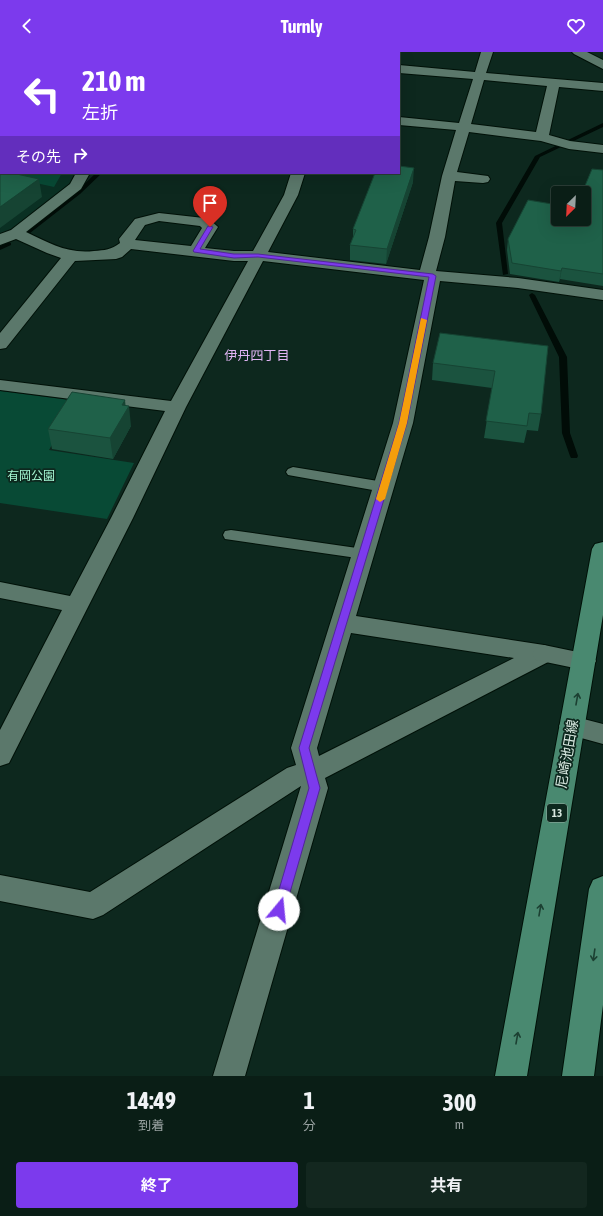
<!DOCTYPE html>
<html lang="ja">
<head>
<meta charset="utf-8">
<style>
  :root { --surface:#0a1e16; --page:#13271f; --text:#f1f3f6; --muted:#99a2a1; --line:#2a3c35; --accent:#7c3aed }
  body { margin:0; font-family:"Asap Condensed","Noto Sans JP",sans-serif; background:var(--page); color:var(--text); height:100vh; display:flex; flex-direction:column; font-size:15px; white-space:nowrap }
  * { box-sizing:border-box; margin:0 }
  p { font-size:13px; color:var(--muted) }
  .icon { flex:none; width:22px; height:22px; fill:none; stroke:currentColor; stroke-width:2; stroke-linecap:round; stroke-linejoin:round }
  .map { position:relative; height:1024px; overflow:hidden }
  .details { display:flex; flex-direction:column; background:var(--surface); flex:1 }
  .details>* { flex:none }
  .banner { position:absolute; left:0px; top:0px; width:400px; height:122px; box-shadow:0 4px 16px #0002,0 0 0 1px var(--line); background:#7c3aed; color:#fff; overflow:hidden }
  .needle { width:26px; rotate:204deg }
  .fabs { position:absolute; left:551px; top:134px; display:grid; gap:8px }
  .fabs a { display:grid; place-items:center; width:40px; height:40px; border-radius:4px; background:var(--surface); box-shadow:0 4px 16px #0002,0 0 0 1px var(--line); font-size:20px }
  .pin { position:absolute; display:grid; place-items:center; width:34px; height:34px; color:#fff; margin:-41px -17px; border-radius:50% 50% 50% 0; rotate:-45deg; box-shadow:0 0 4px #0007 }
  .pin .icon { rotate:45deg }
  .me { position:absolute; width:44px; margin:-22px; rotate:17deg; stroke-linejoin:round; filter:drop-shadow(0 0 3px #0008) }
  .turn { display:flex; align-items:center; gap:14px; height:84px; padding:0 16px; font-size:18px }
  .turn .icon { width:52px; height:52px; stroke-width:2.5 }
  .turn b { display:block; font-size:28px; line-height:34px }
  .then { display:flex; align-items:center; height:38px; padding:0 16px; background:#0003; gap:8px; font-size:15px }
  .eta { display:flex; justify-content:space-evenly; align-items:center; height:68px; text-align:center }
  .eta b { font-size:24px; font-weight:700; line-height:28px }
  .primary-button { display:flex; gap:8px; margin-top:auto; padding:8px 16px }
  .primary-button a { flex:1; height:46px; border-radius:4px; background:var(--accent); color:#fff; font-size:16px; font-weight:700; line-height:46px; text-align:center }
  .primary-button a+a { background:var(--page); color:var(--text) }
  header { display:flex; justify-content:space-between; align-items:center; height:52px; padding:0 16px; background:var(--accent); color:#fff; font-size:18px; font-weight:700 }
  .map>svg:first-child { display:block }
</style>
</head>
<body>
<header><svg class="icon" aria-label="back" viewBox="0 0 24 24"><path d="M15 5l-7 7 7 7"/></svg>Turnly<svg class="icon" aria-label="heart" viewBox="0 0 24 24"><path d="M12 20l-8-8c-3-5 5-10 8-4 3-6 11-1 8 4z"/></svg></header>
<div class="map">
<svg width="603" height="1024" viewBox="0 0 603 1024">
  <rect width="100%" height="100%" fill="#0d281e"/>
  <!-- built -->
  <path fill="#0a3023" d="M1,5V121H78L76,129L14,179L0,186Z"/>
  <!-- green -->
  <path fill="#084a35" d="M0,28L1,121H62L54,135L0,123Z
    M0,339L77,349L49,398L134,411L107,467L0,451Z"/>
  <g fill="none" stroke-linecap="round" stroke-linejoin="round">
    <!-- stream -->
    <path fill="#010c07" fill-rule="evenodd" d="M603,71V75L540,105L502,171L508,222L503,223L496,171L535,104Z
      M96,121H102L80,142L30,181H26V179L76,140Z
      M9,190L11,191V193L0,198V194Z
      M532,241L535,243L567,305L570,381L578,404L577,406H571L570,404L562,381L559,305L529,243Z"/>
    <defs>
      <path id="lane" d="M293,415L384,430L389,432L391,435L389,438L384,440L288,423L286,420L288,417Z
        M231,478L364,497L370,498L372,502L370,506L364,507L225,487L223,483L225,479Z"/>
      <path id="street" d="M129,0H141V1H129Z
        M194,0H211L212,1H195Z
        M324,0H336V1H324Z
        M481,0H493L486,21L603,31V39L559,35L549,83L570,89L603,93V101L569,97L541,89L469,80L457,120L488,124L490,127L488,130L483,131L455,129L445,185L436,219L518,226L603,238V248L518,236L440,229L413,371L356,564L544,593L552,596L556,602L552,608L325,726L328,736L245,1024H213L301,734L103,863L93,867L0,849V823L90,840L287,716L296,713L291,696L393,371L424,228L263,209L186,355L133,466L9,711L0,714V678L62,558L0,546V530L70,544L111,466L165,359L0,338V328L171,349L248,209H234L131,197L122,205L116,207L75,209L6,296L0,297V281L61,206L47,201L16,187L0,193V182L11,178L70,132L76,121H90L81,137L26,180C50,191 67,202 94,199C105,198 111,198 120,191L119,187L135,167L159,161L204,166L209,167L218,175L205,196L234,199H253L284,143L291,121H305L298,143L268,200L420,218L429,185L442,124L456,78L399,73V65L459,71L473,27L399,21V13L475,20ZM484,28L547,34L536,80L471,72ZM159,169L200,174L202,176L191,194L135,188L145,173ZM351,581L514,606L319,704L317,696Z
        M572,0H587L603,8V17L574,2Z
        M572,664L603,672V692L563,681L559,674L563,667Z"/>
      <path id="secondary" d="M544,593L592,603L596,609L592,615L584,618L536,608L532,602L536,596Z"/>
      <path id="primary" d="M603,490V563L527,1024H495L592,497L595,492Z
        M603,824V953L594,1024H562L589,837L593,828Z"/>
    </defs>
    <!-- lane casing -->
    <use href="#lane" stroke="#001108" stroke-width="2"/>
    <!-- street casing -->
    <use href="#street" stroke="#001108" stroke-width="2"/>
    <!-- secondary casing -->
    <use href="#secondary" stroke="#001108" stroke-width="2"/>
    <!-- primary casing -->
    <use href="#primary" stroke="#001108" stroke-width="2"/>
    <!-- lane -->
    <use href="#lane" fill="#5b786b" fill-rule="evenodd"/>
    <!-- street -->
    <use href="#street" fill="#5b786b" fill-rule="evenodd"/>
    <!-- secondary -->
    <use href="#secondary" fill="#5b786b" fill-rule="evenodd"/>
    <!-- primary -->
    <use href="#primary" fill="#498970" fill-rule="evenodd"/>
    <defs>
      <path id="rail" d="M0,1L2,0"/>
    </defs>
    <!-- rail casing -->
    <use href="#rail" stroke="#9cafa7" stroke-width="3"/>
    <!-- rail -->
    <use href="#rail" stroke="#0d281e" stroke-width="2" stroke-dasharray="5.5" stroke-linecap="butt"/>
  </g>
  <!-- wall -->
  <path fill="#1b533f" d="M603,118V234L560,227L559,230L510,222L507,198L508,187L584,167Z
    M413,130L386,212L350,208V193L353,188V177Z
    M548,294L541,362L538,379L527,378L524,391L484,386L492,336L432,328L433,311Z
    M131,374L113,407L52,397L48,377Z"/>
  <!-- shaded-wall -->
  <path fill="#164433" d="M414,116L413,130L386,212L387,197Z
    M39,127L42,145L0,176V155Z
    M562,216L560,227L559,230L561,219Z
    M125,348L126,358L129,354L131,374L113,407L110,386L122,353Z"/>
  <!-- building -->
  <path fill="#1f6149" stroke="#164433" d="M399,114L414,116L387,197L350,193L356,178L353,177L375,121H399Z
    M592,117L603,118V222L562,216L561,219L512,211L508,187L528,148L558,153V167H584V141H582Z
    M0,118H1V121H12L39,127L0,155Z
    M440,281L548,294L541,362L529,361L527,374L486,369L495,319L433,311Z
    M72,340L125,348L122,353L129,354L110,386L48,377Z"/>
  <!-- one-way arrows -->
  <defs><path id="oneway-shaft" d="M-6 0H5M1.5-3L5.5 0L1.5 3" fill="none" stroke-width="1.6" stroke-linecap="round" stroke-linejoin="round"/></defs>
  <g stroke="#1c4032">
    <use href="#oneway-shaft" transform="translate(577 647) rotate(-80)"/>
    <use href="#oneway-shaft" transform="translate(540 858) rotate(-80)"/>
    <use href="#oneway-shaft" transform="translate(594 903) rotate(98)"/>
    <use href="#oneway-shaft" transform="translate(517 986) rotate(-80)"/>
  </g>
  <!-- route -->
  <path fill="#7c3aed" stroke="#51269a" d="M208,174L213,175L200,197L234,202H258L433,222L436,224L407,371L309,696L320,736L285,858L283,861L279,863L275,861L273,858L309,736L299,696L399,371L429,225L258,205L234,206L194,200L193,199Z"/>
  <!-- slow -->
  <path fill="#f59e0b" d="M421,266L427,268L407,371L385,447L380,450L376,447L399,371Z"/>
  <g text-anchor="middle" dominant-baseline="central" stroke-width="3.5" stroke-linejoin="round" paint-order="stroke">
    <!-- shield labels -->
    <rect fill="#0d281e" stroke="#9cafa6" stroke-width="1" x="547" y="752" width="20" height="18" rx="3"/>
    <g font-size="11" font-weight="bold" fill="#d9e9e1">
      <text x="557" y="761">13</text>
    </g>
    <!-- park labels -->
    <g font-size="12" fill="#a6f9d5" stroke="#0d281e">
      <text x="31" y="424">有岡公園</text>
    </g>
    <!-- neighbourhood labels -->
    <g font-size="13" fill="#e1b5f5" stroke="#0d281e">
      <text x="257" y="303">伊丹四丁目</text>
    </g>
    <!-- near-street labels -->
    <g font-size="14" fill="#d9e9e1" stroke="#0d281e">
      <text transform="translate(567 702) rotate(-80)">尼崎池田線</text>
    </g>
  </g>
</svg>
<div class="fabs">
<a><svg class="needle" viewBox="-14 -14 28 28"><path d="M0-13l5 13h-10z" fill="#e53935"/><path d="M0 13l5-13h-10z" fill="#99a2a1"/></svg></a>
</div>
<div class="pin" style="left:210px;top:175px;background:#d93025"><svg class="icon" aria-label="arrive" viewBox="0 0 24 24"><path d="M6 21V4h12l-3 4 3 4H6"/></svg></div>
<svg class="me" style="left:279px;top:858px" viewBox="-20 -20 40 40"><circle r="19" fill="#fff"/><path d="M0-13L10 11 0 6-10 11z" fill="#7c3aed"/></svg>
<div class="banner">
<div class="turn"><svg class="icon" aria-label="left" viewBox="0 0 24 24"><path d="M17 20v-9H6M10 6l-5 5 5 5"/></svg><div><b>210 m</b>左折</div></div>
<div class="then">その先<svg class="icon" aria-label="right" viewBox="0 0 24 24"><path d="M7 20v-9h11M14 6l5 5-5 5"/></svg></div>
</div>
</div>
<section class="details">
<div class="eta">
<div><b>14:49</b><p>到着</p></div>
<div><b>1</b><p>分</p></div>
<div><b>300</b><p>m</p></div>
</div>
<div class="primary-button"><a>終了</a><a>共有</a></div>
</section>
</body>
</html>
